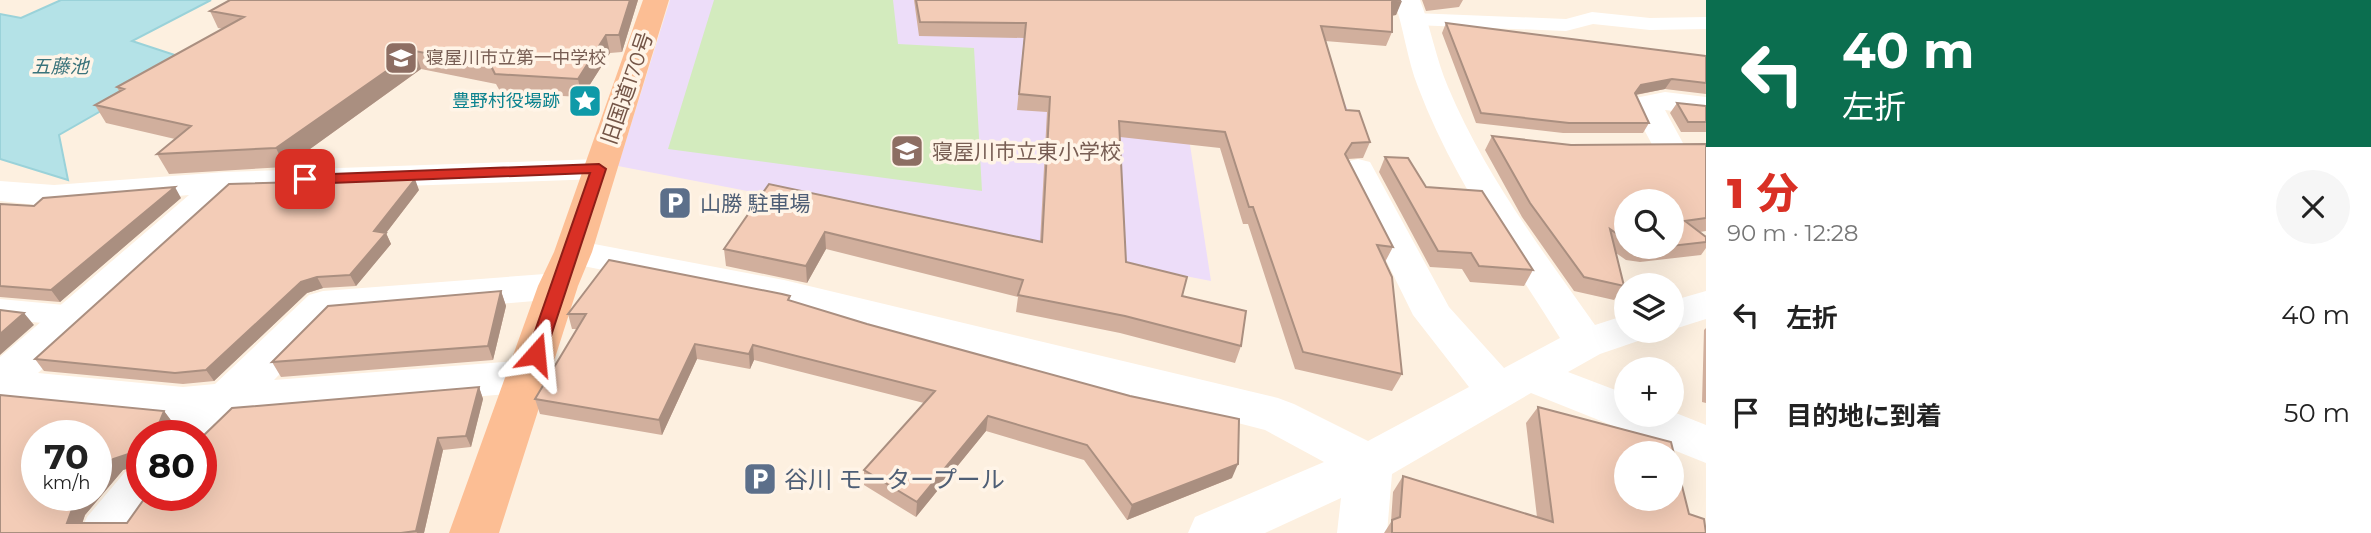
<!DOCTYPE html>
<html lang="ja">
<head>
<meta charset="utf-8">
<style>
  :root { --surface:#fff; --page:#f6f6f6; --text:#222; --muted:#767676; --accent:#d93025 }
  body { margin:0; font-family:Montserrat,"Noto Sans JP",sans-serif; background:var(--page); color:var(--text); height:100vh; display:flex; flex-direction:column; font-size:26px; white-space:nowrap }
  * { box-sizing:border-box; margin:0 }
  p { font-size:23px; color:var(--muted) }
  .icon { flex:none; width:38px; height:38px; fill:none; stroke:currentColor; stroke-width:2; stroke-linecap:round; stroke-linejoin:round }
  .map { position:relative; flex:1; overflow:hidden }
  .panel { display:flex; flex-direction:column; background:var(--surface); width:665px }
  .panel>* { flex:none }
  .banner { background:#0b6e4f; color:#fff; overflow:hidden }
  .tools { position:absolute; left:1614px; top:189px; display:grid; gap:14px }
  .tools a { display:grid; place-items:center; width:70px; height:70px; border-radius:50%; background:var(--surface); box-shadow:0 7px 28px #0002; font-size:35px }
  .speed { position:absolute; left:21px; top:420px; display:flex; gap:14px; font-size:35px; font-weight:700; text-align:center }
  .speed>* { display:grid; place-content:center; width:91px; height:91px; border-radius:50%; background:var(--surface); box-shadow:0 7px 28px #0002; line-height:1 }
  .speed small { font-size:18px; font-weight:400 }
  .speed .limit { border:10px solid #d22; background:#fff; color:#111 }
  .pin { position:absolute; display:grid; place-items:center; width:60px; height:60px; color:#fff; margin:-30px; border-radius:14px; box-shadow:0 4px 10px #0006 }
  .me { position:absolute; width:77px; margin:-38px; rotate:18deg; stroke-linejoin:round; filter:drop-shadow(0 0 5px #0008) }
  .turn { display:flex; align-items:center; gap:24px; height:147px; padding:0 21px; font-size:32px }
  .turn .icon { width:91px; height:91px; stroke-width:2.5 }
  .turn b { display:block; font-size:49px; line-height:60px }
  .round { display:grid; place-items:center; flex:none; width:74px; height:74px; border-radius:37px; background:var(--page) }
  .overview { display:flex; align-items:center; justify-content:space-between; height:119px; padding:0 21px }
  h1 { font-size:42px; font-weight:800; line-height:52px; color:var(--accent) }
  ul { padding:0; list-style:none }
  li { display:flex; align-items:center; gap:21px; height:98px; padding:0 21px }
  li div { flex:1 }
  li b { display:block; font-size:26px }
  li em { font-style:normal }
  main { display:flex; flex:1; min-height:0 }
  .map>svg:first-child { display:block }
</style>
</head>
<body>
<main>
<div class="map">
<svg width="1706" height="533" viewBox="0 0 1706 533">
  <rect width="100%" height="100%" fill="#fdf0e0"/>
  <!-- education -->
  <path fill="#edddf9" d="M670,0H1247L1305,17L1360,136L1186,119L1211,281L618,166Z"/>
  <!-- green -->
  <path fill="#d3ebbe" d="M714,0H893L898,44L974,48L982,191L668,149Z"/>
  <!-- water -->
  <path fill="#b4e2e7" stroke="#9ad2d9" stroke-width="2" d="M61,0H211L132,41L190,60L59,135L68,180L0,159V14L21,18Z"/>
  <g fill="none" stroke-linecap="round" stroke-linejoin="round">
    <!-- service -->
    <path fill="#fff" fill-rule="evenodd" d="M1592,12L1650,18L1706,17V29L1650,30L1593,24L1566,31L1414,25L1405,19L1414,13L1566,19Z
      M0,299L75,306L85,309L89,316L85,323L75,326L0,319Z"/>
    <!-- minor -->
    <path fill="#fff" fill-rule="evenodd" d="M1394,0H1420C1431,28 1436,59 1448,87C1484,173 1541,249 1595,325L1626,315V331H1646L1641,340L1600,354L1568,372L1626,394V415H1671V411L1706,425V463L1531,393L1392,474L1387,533H1337L1341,498L1265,533H1188L1195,517L1324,462L1265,430L784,306L573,264L560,261L554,252L560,243L573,240L784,280L1278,398L1294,404L1368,441L1469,387L1413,315L1341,169L1346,162L1358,159L1370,162L1449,307L1504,368L1560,338C1509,257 1452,177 1418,87C1407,59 1404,29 1394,0Z
      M1665,92L1706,97V115L1665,110L1684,145L1680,152L1668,155L1656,152L1631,105L1635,98Z
      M599,159L611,162L616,169L611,176L599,179L234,192L38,373L183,387L215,384L309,295L323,291L558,273L572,277L578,286L572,295L558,299L334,318L274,380L529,360L544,365L551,376L544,387L529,392L239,417L207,449L201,451V436H168L177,421L0,403V357L189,195L54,207L0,201V181L54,185L225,172Z
      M1706,291V319L1671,330V301Z
      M142,466V495H162L135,533H80L87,517L125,472Z"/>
    <!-- trunk -->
    <path fill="#fcbe94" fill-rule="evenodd" d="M643,0H669L592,252L578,286L499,533H449L538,286L554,252Z"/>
  </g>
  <!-- wall -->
  <path fill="#d1af9d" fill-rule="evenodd" d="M230,0H638L622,52L610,53L582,97L501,93L496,84L421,69L285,167L169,174L157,154L175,139L106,123L95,105L119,91L117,87L223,29L218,28L210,11Z
    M914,0H1401L1396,15L1392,16V32L1386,46L1325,41L1346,110L1370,142L1363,158L1348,159L1393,247L1385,262L1402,374L1392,391L1295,369L1248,224H1243L1220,148L1120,137L1126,262L1182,296L1241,346L1235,363L1120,333L1016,312L1018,297L826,249L807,283L726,266L724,249L769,184L1040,242L1047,112L1017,110L1024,38L919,36Z
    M1422,0H1463L1459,7L1426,11Z
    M1446,23L1706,56V94L1665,89L1636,95L1649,123L1643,133H1563L1476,123L1442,33Z
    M1677,103L1706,106V132H1681L1670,113Z
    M1492,136L1571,145L1706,144V231L1700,232L1706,236V248L1701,255L1640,262L1626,260L1616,253L1624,286L1614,300L1574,291L1522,217L1485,150ZM1626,201H1671V247H1626Z
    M1385,157L1426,187L1533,270L1524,286L1470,282L1462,269L1430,267L1379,172Z
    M419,190L386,233L391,244L356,286L323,288L307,293L214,381L183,384L44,371L35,359Z
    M181,198L60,302L0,297V204L34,206Z
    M501,291L506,306L493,360L281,377L272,362Z
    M791,301L1232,478L1127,520L1084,460L986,431L916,517L864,485V470L924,403L754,360L750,369L697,359L662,435L540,414L535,399L577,329H572L568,314Z
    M1706,328V403L1702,402L1704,330Z
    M479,387L483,399L471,447L443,450L424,533H0V395L164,411L173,423L171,426L190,427L196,436H142V489L135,481V467L123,470L85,515L82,523H127L147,495H201V438L232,408ZM37,436H96V495H37Z
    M1538,407L1689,514L1706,533H1384L1391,522L1393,492L1403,476L1537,517L1526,423Z"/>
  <!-- shaded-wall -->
  <path fill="#aa8f80" d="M630,0H638L622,52L619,35Z
    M1402,1L1396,15L1386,16L1392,2Z
    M606,35L610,53L582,97L578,79Z
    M415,51L421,69L285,167L276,148Z
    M1672,79L1665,89L1634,95L1629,104L1641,85Z
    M415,179L419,190L383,237L386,233L391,244L356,286L350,275L374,231Z
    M175,187L181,198L60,302L51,290Z
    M825,232L826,249L807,283L806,266Z
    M317,277L323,288L307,293L214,381L206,370L301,282Z
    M501,291L506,306L493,360L488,346Z
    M24,313L34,325L0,355V334Z
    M695,344L697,359L662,435L659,420Z
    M753,345L754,360L750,369L749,354Z
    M479,387L483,399L471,447L466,436Z
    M164,411L173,423L167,436L158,426Z
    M988,416L986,431L916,517L917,502Z
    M190,427L196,436H190Z
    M438,438L443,450L424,533H417L416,531Z
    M134,452L142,464L123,470L85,515L79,533L67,523L74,504L82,495H96V478L113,459Z
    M1238,464L1232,478L1127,520L1132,505Z"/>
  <!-- building -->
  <path fill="#f3ccb7" stroke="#aa8f80" stroke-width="2" fill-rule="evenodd" d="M230,0H630L619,35H606L578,79L495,74L491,66L415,51L276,148L157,154L191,126L95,105L124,89L117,87L244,17L210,11Z
    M916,0H1401L1392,2V32L1321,26L1346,110L1359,111L1370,142L1352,143L1345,154L1393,247L1377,245L1392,277L1402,374L1303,352L1253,207H1249L1225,132L1119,121L1126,262L1187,277L1182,296L1246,311L1241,346L1125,316L1018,295L1023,280L825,232L806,266L724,249L769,184L1042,242L1050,97L1019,94L1026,23L920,22Z
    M1446,23L1706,56V83L1672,79L1641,85L1635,93L1649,123H1569L1481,113Z
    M1677,103L1706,106V122H1688Z
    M1492,136L1571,145L1706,144V218L1685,221L1706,237V242L1671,246V201H1626V240L1610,229L1624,286L1584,277L1530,203Z
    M1385,157L1408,158L1426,187L1482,191L1533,270L1479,266L1471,253L1438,251Z
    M415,179L374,231L386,233L350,275L317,277L301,282L206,370L175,373L35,359L229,184Z
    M175,187L51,290L0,286V204L34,206L43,198Z
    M609,260L782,294L790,296L788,300L867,324L1130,396L1239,419L1238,464L1132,505L1087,445L988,416L917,502L864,470L935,391L753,345L749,354L695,344L659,420L535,399L586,314H568Z
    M501,291L488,346L272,362L328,306Z
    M0,310L24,313L0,334Z
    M479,387L466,436L438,438L416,531L401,533H0V395L164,411L158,426L190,427V436H142V481H135L134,452L113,459L96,478V436H37V495H82L74,504L67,523H127L147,495H201V438L232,408Z
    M1538,407L1671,442L1689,514L1704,519L1706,533H1392V520L1400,517L1403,476L1553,522ZM1626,453H1671V499H1626Z"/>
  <!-- route -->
  <path fill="#d93025" stroke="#8d1f18" stroke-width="2" d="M599,164L606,169L545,354L542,358H530L527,354L590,173L305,184L298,179L305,175Z"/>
  <!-- icons -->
  <defs>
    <symbol id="school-square" viewBox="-11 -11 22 22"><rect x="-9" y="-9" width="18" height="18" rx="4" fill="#8d6e63" stroke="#fff4e7"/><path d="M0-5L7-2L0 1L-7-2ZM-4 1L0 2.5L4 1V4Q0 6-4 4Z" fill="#fff"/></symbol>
    <symbol id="sight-square" viewBox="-11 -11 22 22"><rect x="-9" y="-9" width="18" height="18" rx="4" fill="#0f9aa8" stroke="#fff4e7"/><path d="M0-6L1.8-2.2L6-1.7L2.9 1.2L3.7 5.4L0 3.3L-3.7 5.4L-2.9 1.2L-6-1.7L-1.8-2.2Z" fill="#fff"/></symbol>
    <symbol id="parking-square" viewBox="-11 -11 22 22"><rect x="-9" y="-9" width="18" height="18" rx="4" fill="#5c6f8a" stroke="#fff4e7"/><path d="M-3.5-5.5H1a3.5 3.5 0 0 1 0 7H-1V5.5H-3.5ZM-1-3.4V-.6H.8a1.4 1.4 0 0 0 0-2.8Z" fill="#fff"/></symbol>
  </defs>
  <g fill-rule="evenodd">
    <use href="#school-square" x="382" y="39" width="38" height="38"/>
    <use href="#sight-square" x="566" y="82" width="38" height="38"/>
    <use href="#school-square" x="888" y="132" width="38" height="38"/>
    <use href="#parking-square" x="656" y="184" width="38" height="38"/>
    <use href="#parking-square" x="741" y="460" width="38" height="38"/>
  </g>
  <g text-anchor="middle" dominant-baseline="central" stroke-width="7" stroke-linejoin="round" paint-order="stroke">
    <!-- far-education labels -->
    <g font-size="18" fill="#785e54" stroke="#fff4e7" text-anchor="start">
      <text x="426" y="58">寝屋川市立第一中学校</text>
    </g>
    <!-- far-culture labels -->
    <g font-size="18" fill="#0d838f" stroke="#fff4e7" text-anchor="end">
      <text x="560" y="101">豊野村役場跡</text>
    </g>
    <!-- far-water labels -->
    <g font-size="19" font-style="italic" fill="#3a737b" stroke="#fff4e7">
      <text x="60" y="66">五藤池</text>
    </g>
    <!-- street labels -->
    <g font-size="21" fill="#745547" stroke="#fff4e7">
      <text transform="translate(627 88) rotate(-71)">旧国道170号</text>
    </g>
    <!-- education labels -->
    <g font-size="21" fill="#785e54" stroke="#fff4e7" text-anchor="start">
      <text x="932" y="151">寝屋川市立東小学校</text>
    </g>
    <!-- service labels -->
    <g font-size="21" fill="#4e5e75" stroke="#fff4e7" text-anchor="start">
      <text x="700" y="203">山勝 駐車場</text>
    </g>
    <!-- near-service labels -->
    <g font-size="24" fill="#4e5e75" stroke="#fff4e7" text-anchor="start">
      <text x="784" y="479">谷川 モータープール</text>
    </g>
  </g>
</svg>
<div class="tools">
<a><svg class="icon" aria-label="search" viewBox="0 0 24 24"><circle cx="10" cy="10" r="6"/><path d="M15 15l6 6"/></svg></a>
<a><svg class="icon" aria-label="layers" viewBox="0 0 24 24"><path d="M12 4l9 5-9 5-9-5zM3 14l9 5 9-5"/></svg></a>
<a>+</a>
<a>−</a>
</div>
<div class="speed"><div>70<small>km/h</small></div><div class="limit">80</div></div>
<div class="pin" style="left:305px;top:179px;background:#d93025"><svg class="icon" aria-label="arrive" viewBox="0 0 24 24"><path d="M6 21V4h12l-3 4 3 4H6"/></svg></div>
<svg class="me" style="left:536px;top:354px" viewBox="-20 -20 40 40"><path d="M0-17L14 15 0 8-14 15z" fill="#d93025" stroke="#fff" stroke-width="4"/></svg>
</div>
<section class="panel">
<div class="banner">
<div class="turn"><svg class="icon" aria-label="left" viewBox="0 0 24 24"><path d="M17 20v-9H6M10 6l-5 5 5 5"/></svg><div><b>40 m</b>左折</div></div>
</div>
<div class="overview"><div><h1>1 分</h1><p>90 m · 12:28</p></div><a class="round"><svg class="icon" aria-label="close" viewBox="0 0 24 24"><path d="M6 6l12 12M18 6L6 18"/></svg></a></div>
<ul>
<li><svg class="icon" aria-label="left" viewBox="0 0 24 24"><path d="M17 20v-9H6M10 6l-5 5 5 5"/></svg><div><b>左折</b></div><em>40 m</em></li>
<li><svg class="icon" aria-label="arrive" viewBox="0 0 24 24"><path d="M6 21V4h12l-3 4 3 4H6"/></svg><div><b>目的地に到着</b></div><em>50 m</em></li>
</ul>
</section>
</main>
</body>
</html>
